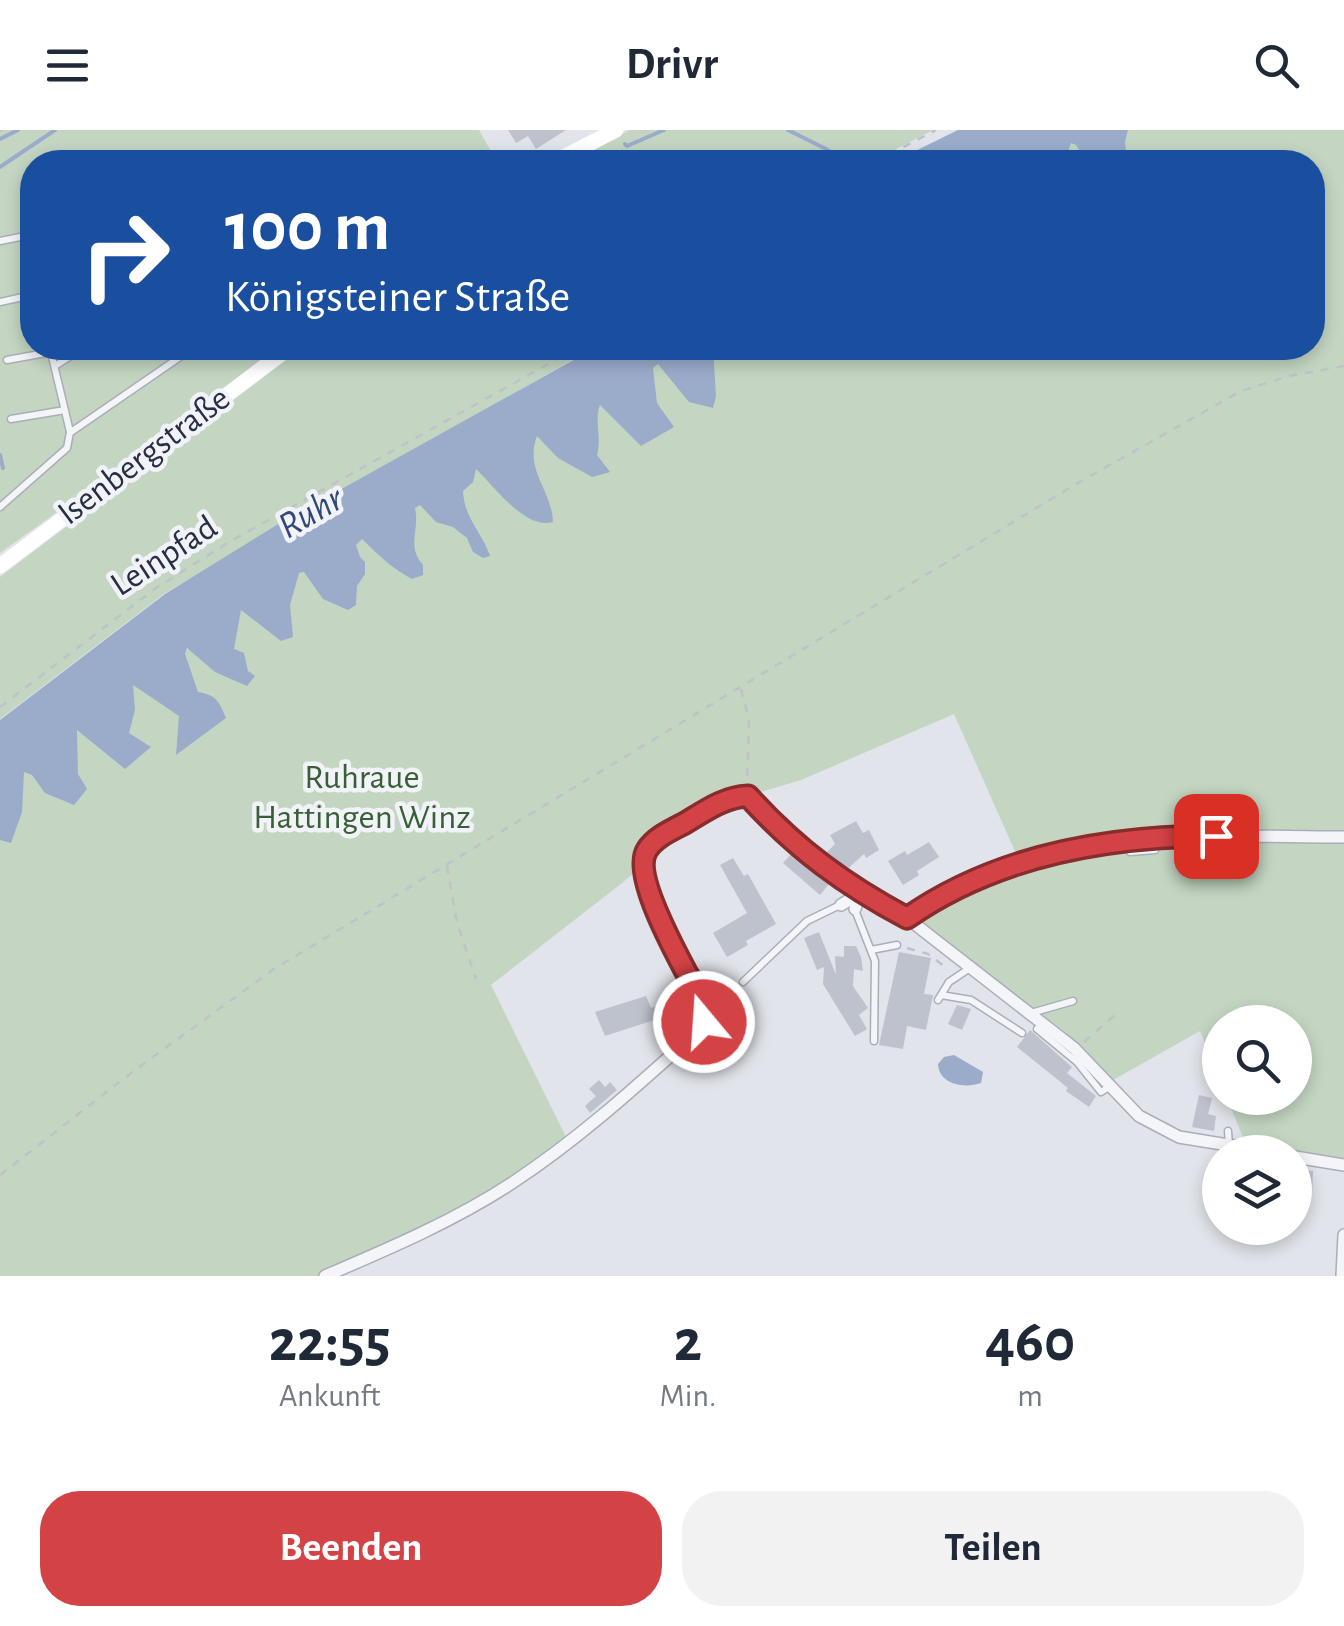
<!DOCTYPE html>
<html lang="de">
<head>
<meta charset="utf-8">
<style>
  :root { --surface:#fff; --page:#f2f2f3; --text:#1f2937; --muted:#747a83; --accent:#d34345 }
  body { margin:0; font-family:"Alegreya Sans",sans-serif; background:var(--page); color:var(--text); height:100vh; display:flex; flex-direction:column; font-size:38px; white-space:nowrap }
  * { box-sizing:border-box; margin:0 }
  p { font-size:32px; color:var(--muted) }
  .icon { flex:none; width:55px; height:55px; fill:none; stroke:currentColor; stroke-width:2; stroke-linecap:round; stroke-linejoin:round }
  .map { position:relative; height:1146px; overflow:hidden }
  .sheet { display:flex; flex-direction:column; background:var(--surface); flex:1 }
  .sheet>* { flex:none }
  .guide { position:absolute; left:20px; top:20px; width:1305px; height:210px; border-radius:40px; box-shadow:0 5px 15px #0003; background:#1a4fa0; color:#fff; overflow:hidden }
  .fabs { position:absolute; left:1202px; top:875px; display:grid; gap:20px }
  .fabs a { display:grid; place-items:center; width:110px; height:110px; border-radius:50%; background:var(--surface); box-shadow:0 5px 15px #0003; font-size:50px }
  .pin { position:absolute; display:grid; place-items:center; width:85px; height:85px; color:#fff; margin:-42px; border-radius:20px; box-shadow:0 5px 15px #0006 }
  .me { position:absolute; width:110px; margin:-55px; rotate:342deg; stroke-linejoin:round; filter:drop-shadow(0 0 8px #0008) }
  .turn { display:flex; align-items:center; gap:35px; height:210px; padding:0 40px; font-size:45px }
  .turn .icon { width:130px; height:130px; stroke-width:2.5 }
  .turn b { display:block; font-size:70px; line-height:85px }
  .eta { display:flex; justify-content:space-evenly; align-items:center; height:170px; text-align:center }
  .eta b { font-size:60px; font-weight:700; line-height:70px }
  .button { display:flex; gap:20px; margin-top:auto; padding:20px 40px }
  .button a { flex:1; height:115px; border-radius:40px; background:var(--accent); color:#fff; font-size:40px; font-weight:700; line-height:115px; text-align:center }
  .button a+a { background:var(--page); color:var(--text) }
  header { display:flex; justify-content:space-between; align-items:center; height:130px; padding:0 40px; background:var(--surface); font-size:45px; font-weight:700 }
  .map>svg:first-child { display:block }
</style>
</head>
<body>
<header><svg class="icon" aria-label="menu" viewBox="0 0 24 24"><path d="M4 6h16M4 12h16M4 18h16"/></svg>Drivr<svg class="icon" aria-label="search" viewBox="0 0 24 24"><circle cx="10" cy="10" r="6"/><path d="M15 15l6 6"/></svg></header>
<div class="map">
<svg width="1344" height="1146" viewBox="0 0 1344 1146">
  <rect width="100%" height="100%" fill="#e1e4ea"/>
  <!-- green -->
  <path fill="#c4d5c2" d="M0,0H479L497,32H32V218H276L128,331L0,423Z
    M630,0H933L871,32H567Z
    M1105,0H1344V704L1134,705L1077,714L1018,728L954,584L801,650L750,665L658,708L642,736L622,753L491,855L567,1009L541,1031L444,1087L319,1146H0V661L77,600L79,601L133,554L138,558L241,478L244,481L325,426L680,218H1312V32H1013Z
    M302,218H593L165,463L0,589V447Z
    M1136,712H1344V1031L1246,1015L1227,968H1295V892H1220V950L1200,901L1113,950L1064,901L917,789L954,765L1035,730Z"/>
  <!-- water -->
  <path fill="#9baccb" d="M958,0H1128L1125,12L1127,32H1087L1076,15L1071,13L1065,32H893Z
    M595,218H713L716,266L713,278L689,272L658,234L653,238L657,273L674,297L641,316L600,275C594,289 602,308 597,325L610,342L592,347L558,328L537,306C524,340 552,360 553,392C525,400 495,357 476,339L473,352L463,361C464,388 482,402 490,426L483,428L473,422L467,408L453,397L436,392L420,375L415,378C420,400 406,416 423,435V445L412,449C393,439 377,424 362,409L356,415L360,427L365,432V444L357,456L356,475L348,480L323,469L304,442L299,443L290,475L293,507L281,511L241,480L234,519L244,523L248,541L255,546L247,556L215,542L187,518L185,524L198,562C216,565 219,571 226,588L176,625L179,586L133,555L135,580L129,603L151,617L125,639L77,600L78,644L87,659L74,675L45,663L32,645L24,642L22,682L11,713L0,710V590L165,464L275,396Z
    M954,925L983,942L981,953C963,959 939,954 938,934L944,927Z"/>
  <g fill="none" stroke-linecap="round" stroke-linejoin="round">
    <!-- stream -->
    <path stroke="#9baccb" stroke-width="4" d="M788,0L826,19L845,32
      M0,9L18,0
      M625,14L627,16L664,0
      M0,37L55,0
      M0,325L3,338"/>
  </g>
  <!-- building -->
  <path fill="#bec2cd" d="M508,0H566L536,19L528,6L516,13Z
    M856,691L863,703L869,700L879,720L866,728L864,724L844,742L824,725L835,714L830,705Z
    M929,712L939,727L917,741L919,745L903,755L888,731L905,721L907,725Z
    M792,723L829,754L820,765L783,733Z
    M733,728L744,746L748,744L776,794L746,811L748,815L727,827L713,803L747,783L720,735Z
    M819,802L836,845L835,826L844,827V816H856L861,827L863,841L854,839L853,856L868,878L859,885L867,899L855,906L823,854L824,837L817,840L804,808Z
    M899,822L931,828L924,864L933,865L926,900L907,896L903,919L879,915Z
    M646,866L651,878L680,868L685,880L605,906L595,882Z
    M957,875L971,879L962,900L948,894Z
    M1030,900L1072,937L1067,943L1096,966L1089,977L1066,961L1068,958L1017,917Z
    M599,950L605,957L610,952L617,960L590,983L585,976L596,966L589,959Z
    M1199,965L1212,968L1208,984L1216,986L1214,1001L1192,997Z
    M1295,1040L1313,1041L1312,1064L1295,1063Z"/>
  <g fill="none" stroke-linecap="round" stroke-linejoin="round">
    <defs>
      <path id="lane" d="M127,32H150
        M32,89L25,106L32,139
        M0,111L25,106
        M0,172L32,165
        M7,230L51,222
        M55,236L83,218
        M11,289L65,280
        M71,302L193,218
        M0,377L67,318L70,302L50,218
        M1129,710L1130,722L1155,720
        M855,780L875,831L874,911
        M871,820L897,815
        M743,852L807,791L840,775
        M941,865L971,870L1022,903
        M938,870L949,852L970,838
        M1031,883L1073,871
        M1037,899L1077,932L1101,962L1109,957
        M1228,1001L1229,1015"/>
      <path id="street" d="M841,775L860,763L855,779
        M907,788C1039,696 1191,706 1344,707
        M1295,1027L1344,1035
        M325,1146C388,1119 454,1091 512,1053C579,1009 638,955 697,902L705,888L704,874L653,770L642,735L645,722L659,708L735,667H748L776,697L842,752L907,788L1074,918L1139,986L1179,1007L1271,1022
        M1342,1146L1344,1105"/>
    </defs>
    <!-- lane casing -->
    <use href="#lane" stroke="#aaaeb8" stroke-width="9"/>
    <!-- street casing -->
    <use href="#street" stroke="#aaaeb8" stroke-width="14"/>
    <!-- path -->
    <path stroke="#bfc2c9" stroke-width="2.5" stroke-dasharray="8 8" stroke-linecap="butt" d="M0,1L1,0
      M875,32L936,0
      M741,559L749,590L747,655
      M0,577L156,458L229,412L577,218
      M447,736L457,793L476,849
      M907,818L928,824L948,839
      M1084,912L1115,885
      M0,1045L131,943L274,839L1076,354L1241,261L1289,246L1344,236"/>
    <!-- lane -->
    <use href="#lane" stroke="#f4f5f8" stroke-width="6"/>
    <!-- street -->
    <use href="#street" stroke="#f4f5f8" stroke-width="11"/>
    <!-- secondary -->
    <path stroke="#fff" stroke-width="15" d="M554,32L616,0
      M0,436L289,218"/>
  </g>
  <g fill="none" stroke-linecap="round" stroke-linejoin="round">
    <defs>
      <path id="route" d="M704,892C707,872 696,859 686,842C674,819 632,743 647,720C655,707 672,700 685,693C705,681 724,667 748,666C796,719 845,755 907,788C997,725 1109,706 1216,706"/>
    </defs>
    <!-- route casing -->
    <use href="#route" stroke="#892c2d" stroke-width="25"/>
    <!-- route -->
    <use href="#route" stroke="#d34345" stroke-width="18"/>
  </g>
  <g text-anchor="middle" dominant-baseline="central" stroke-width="9" stroke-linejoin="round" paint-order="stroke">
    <!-- street labels -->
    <g font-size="35" fill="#292f43" stroke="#f1f3f8">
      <text transform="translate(144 326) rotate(-37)">Isenbergstraße</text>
      <text transform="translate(164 426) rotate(-33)">Leinpfad</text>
    </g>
    <!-- park labels -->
    <g font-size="35" fill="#385f36" stroke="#f1f3f8">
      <text x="362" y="647">Ruhraue<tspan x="362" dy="40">Hattingen Winz</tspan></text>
    </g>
    <!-- water labels -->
    <g font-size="38" font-style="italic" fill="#314878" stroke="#f1f3f8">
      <text transform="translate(311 383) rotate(-30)">Ruhr</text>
    </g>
  </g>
</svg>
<div class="fabs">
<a><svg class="icon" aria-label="search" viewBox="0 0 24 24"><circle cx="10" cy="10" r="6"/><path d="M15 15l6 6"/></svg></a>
<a><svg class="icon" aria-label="layers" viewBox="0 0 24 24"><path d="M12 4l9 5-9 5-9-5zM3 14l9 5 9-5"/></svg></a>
</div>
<div class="pin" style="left:1216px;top:706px;background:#d93025"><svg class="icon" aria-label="arrive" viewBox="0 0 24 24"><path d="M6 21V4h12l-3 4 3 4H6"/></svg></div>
<svg class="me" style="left:704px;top:892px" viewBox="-20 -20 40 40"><circle r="17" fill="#d34345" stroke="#fff" stroke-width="3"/><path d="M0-11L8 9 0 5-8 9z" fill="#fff"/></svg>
<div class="guide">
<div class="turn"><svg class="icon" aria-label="right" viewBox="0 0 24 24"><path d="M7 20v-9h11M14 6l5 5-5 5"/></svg><div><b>100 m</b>Königsteiner Straße</div></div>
</div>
</div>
<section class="sheet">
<div class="eta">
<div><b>22:55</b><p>Ankunft</p></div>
<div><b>2</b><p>Min.</p></div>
<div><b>460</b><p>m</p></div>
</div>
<div class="button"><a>Beenden</a><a>Teilen</a></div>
</section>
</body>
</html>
